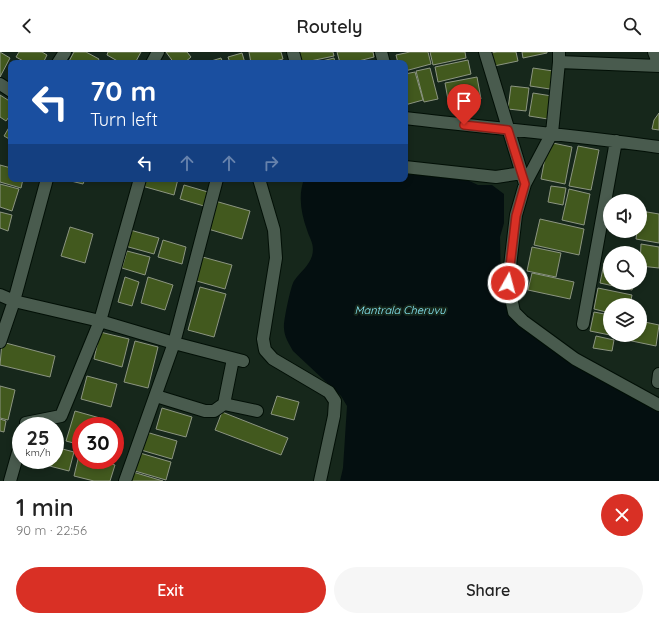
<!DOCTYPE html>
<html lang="en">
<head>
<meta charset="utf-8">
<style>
  :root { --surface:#fff; --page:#f6f6f6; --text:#222; --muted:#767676; --accent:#d93025 }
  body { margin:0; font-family:Quicksand,sans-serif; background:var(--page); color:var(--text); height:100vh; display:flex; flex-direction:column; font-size:15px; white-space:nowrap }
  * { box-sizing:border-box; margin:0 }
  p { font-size:13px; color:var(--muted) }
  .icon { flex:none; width:22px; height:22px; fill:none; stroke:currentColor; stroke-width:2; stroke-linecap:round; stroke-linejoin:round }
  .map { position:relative; height:429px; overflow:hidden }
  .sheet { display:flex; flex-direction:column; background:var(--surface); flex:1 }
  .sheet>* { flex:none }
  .guide { position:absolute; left:8px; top:8px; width:400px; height:122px; border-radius:8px; box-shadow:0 2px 6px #0003; background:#1a4fa0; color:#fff; overflow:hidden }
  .buttons { position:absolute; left:603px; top:142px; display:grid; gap:8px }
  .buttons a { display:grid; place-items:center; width:44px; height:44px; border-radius:50%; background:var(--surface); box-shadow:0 2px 6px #0003; font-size:20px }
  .speed { position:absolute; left:12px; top:365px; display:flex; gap:8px; font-size:20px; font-weight:700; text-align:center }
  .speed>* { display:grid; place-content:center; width:52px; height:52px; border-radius:50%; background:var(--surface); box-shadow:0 2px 6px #0003; line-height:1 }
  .speed small { font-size:10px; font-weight:400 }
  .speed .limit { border:6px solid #d22; background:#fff; color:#111 }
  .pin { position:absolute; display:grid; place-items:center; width:34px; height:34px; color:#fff; margin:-41px -17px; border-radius:50% 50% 50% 0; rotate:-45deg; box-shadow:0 0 4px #0007 }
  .pin .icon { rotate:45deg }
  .me { position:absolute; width:44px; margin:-22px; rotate:7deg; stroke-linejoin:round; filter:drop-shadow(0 0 3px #0008) }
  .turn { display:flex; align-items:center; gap:14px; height:84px; padding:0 16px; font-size:18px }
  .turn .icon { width:52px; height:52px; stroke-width:2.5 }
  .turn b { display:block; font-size:28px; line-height:34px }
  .lanes { display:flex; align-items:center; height:38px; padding:0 16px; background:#0003; justify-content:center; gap:20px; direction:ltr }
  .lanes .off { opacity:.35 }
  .round { display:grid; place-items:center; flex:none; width:42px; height:42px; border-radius:21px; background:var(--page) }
  .summary { display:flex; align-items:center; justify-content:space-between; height:68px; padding:0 16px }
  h1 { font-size:24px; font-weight:600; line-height:30px }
  .cta { display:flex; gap:8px; margin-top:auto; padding:8px 16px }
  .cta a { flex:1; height:46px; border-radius:24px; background:var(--accent); color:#fff; font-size:16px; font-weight:600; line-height:46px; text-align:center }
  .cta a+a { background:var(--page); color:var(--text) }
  header { display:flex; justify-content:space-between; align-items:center; height:52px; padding:0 16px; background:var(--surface); font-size:18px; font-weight:600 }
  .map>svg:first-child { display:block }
</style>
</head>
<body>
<header><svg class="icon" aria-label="back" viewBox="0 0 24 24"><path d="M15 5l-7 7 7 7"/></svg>Routely<svg class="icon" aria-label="search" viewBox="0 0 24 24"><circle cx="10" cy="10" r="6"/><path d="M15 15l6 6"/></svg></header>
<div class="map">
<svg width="659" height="429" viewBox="0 0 659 429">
  <rect width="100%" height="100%" fill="#16271b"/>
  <!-- water -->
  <path fill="#040f10" d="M405,122L463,126L478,133H492L504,142V171L500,185L501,237L514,269L547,292L659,359V429H340L343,416L347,354L341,344L293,299C289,292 284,284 284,276C283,270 291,233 294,229C300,220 309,214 312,204C315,192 310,188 307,178C301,161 298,144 304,127H405Z"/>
  <!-- building -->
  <path fill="#42591e" stroke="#8c9581" d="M0,0L10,6L0,25Z
    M19,0H42L47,3L43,11H27L16,5Z
    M74,0H86L99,7L97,11H68Z
    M108,0H141L135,11H121L107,3Z
    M166,0H187L191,5L184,11H174Z
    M249,0H281L283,7L268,11H251Z
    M299,0H333L334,4L301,11Z
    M337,0H373L374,5L351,11H340Z
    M410,0H428L431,12L405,19V11H398L396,3Z
    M430,0H465L466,6L433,13Z
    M497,0H516L518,9L494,14L491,1Z
    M522,0H547V1L523,6Z
    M242,1L245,11H230L228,5Z
    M221,6L223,11H209L208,10Z
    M334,6L335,11H314Z
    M468,8L471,22L438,30L435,15Z
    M430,16L438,47L424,50L416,19Z
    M533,16L553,19L550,37L530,34Z
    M415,20L423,48L405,53V22Z
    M477,25L481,47L449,53L445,31Z
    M511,34L529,36L526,59L508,57Z
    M533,41L552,44L548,67L529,64Z
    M0,43L11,50V62L6,69L0,65Z
    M659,61V78L652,77L654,68Z
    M11,72V88L4,84Z
    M548,90L572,95L565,132L541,127Z
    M578,94L599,98L591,138L569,134Z
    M0,113L11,116V127H23L21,136L0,130Z
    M63,127H85L83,132Z
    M144,127H178L174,143L142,134Z
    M0,132L19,137L12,159L0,155Z
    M184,133L208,140L204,154L180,147Z
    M551,134L566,136L563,153L548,150Z
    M569,137L590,142L584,173L562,168Z
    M215,149L250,159L242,187L208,177Z
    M641,159L659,162V191L636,187L637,179H640Z
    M0,160L12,163L8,179L0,176Z
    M540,167L584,177L579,203L534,193Z
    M70,175L93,182L85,211L61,204Z
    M130,178L159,186L154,202L125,194Z
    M163,188L186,195L182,212L158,205Z
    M641,192L659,195V216L640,214Z
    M532,195L561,201L556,225L527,219Z
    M127,199L150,205L145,223L122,216Z
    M199,204L232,213L225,237L193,228Z
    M604,211L610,212V231H634L632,238L600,231Z
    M532,221L574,230L570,247L528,238Z
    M125,225L139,230L132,254L118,250Z
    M148,225L173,233L165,258L141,251Z
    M200,235L226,242L214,285L188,278Z
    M598,236L632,243L630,253H610V261L594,257Z
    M594,260L610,263V283L590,279Z
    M640,269L659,273L656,294L627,288L628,283H640Z
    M100,280L129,287L122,315L94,307Z
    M596,284L614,288L612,299L593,296Z
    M135,289L158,295L148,336L124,330Z
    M2,290L55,304L50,325L0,313Z
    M87,324L117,332L111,355L81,347Z
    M0,334L15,338L8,368L0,366Z
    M277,344L299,350L294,368L271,362Z
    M162,356L192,365L186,385L156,377Z
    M75,359L100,366L98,374H81V393L66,389Z
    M222,360L288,386L281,403L215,378Z
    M0,367L6,369L4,380L0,379Z
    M146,380L177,389L172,407L141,398Z
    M55,395L74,400L69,419L26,408H55Z
    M140,401L171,410L166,428L135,419Z
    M79,403L81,404V408H97L115,413L110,429H94L74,424Z
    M133,420L163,429H130Z"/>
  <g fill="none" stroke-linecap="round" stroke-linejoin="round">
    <defs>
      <path id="minor" d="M293,0L296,11
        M381,0L384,11
        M485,0L525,132
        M559,0V10L552,81L525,132L516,163L508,231L514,260L523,269L575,307L659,353
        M654,0L659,13
        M559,10L659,14
        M58,11L65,0
        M152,11L158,0
        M0,32L11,39
        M405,66C490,76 575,83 659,95
        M405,115L496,125L522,121
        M47,127L14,249L100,269L174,291L125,429
        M217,127L174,291L243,309
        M259,127L274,178L276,206L263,287L265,298L273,307L329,340L335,349L334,364L320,429
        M0,243L14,249L0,290
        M583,272L616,89
        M658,330L659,322
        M156,344L205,359H214L224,352L257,359
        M224,352L233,307
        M26,374V371L61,364L100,269L140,127
        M10,429L21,390"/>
    </defs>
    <!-- minor casing -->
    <use href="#minor" stroke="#020f06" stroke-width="14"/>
    <!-- minor -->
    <use href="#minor" stroke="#495b4e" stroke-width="12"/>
  </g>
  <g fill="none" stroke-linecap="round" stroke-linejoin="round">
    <defs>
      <path id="route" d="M464,73L508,78L525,132L516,164L508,231"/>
    </defs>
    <!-- route casing -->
    <use href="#route" stroke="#8d1f18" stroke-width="10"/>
    <!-- route -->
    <use href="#route" stroke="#d93025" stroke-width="7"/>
  </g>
  <g text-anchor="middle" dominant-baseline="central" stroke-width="4" stroke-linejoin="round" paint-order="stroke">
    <!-- water labels -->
    <g font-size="11" font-style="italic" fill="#8aedfa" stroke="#16271b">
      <text x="400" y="258">Mantrala Cheruvu</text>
    </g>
  </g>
</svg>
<div class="buttons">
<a><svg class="icon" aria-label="sound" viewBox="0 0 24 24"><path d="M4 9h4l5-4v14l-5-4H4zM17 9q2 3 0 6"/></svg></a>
<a><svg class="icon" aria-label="search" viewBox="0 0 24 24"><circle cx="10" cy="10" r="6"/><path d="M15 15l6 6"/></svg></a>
<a><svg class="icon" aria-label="layers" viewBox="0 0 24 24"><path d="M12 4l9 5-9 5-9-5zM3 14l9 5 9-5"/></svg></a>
</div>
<div class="speed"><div>25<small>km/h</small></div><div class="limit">30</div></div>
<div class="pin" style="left:464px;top:73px;background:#d93025"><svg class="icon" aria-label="arrive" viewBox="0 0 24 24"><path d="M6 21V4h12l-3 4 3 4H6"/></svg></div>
<svg class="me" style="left:508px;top:231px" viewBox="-20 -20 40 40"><circle r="17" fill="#d93025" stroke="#fff" stroke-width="3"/><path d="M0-11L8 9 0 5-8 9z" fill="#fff"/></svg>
<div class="guide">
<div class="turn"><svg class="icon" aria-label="left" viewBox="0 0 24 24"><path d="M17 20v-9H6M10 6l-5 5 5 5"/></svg><div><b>70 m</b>Turn left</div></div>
<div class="lanes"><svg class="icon" aria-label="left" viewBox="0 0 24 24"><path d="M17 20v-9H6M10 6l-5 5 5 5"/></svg><svg class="icon off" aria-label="ahead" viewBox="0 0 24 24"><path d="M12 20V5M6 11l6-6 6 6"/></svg><svg class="icon off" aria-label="ahead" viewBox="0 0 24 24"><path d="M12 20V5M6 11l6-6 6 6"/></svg><svg class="icon off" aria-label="right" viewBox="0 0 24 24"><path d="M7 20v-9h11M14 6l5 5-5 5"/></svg></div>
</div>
</div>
<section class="sheet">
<div class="summary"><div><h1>1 min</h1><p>90 m · 22:56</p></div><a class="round" style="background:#d93025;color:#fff"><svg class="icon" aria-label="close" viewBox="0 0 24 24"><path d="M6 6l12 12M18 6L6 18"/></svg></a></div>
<div class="cta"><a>Exit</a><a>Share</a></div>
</section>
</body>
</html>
